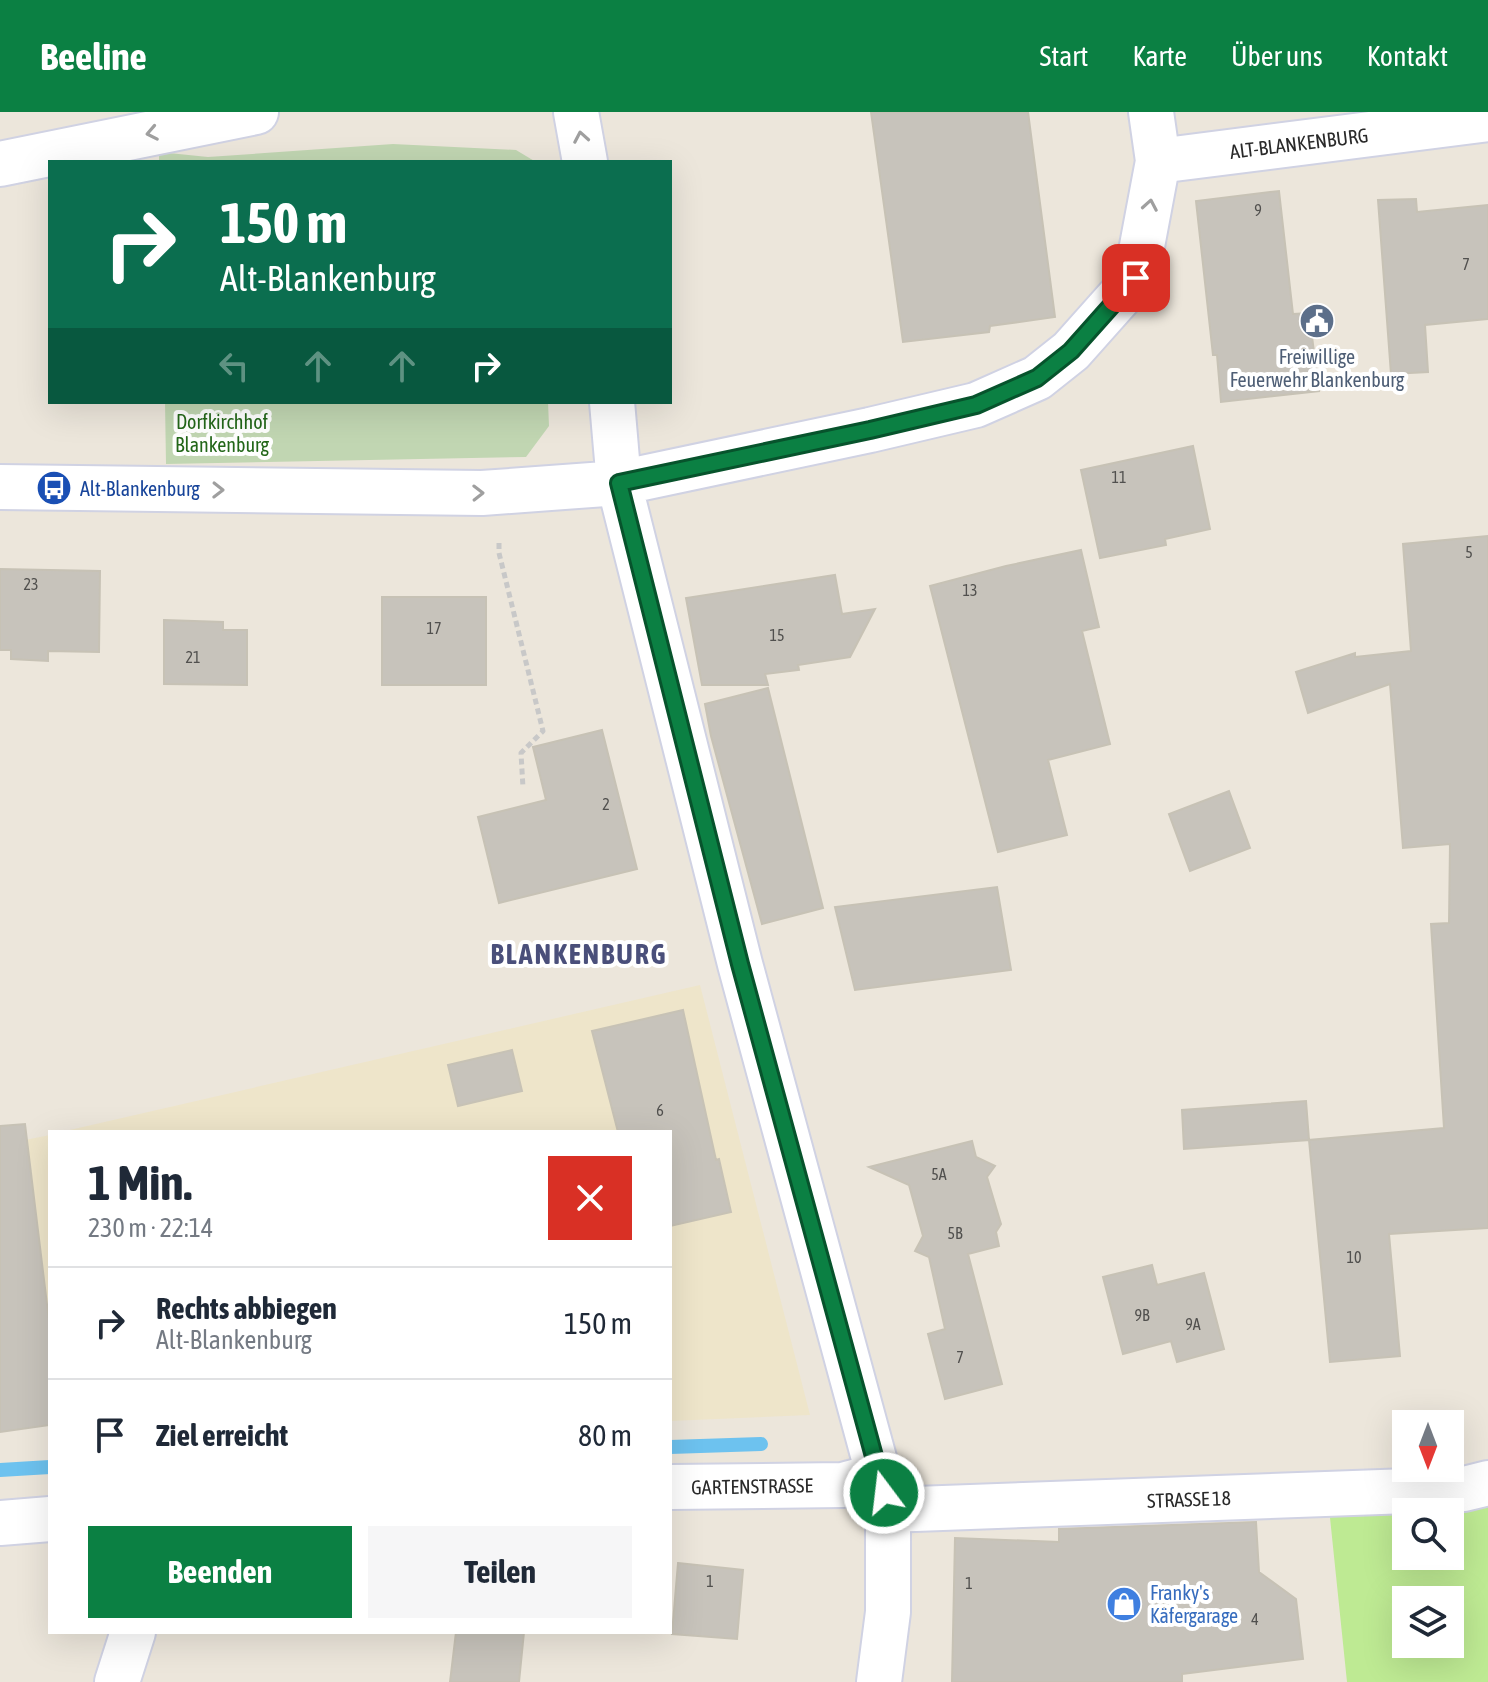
<!DOCTYPE html>
<html lang="de">
<head>
<meta charset="utf-8">
<style>
  :root { --surface:#fff; --page:#f6f6f7; --text:#1f2937; --muted:#747a83; --line:#e0e1e3; --accent:#0b8043 }
  body { margin:0; font-family:"Asap Condensed",sans-serif; background:var(--page); color:var(--text); height:100vh; display:flex; flex-direction:column; font-size:30px; white-space:nowrap }
  * { box-sizing:border-box; margin:0 }
  p { font-size:26px; color:var(--muted) }
  .icon { flex:none; width:44px; height:44px; fill:none; stroke:currentColor; stroke-width:2; stroke-linecap:round; stroke-linejoin:round }
  .map { position:relative; flex:1; overflow:hidden }
  .drawer { position:absolute; left:48px; top:1018px; width:624px; height:504px; display:flex; flex-direction:column; background:var(--surface); border-radius:0px; box-shadow:0 8px 32px #0002 }
  .drawer>* { flex:none }
  .guide { position:absolute; left:48px; top:48px; width:624px; height:244px; border-radius:0px; box-shadow:0 8px 32px #0002; background:#0b6e4f; color:#fff; overflow:hidden }
  .needle { width:52px; rotate:180deg }
  .tools { position:absolute; left:1392px; top:1298px; display:grid; gap:16px }
  .tools a { display:grid; place-items:center; width:72px; height:72px; border-radius:0px; background:var(--surface); box-shadow:0 8px 32px #0002; font-size:40px }
  .pin { position:absolute; display:grid; place-items:center; width:68px; height:68px; color:#fff; margin:-34px; border-radius:16px; box-shadow:0 4px 12px #0006 }
  .me { position:absolute; width:88px; margin:-44px; rotate:345deg; stroke-linejoin:round; filter:drop-shadow(0 0 6px #0008) }
  .turn { display:flex; align-items:center; gap:28px; height:168px; padding:0 40px; font-size:36px }
  .turn .icon { width:104px; height:104px; stroke-width:2.5 }
  .turn b { display:block; font-size:56px; line-height:68px }
  .lanes { display:flex; align-items:center; height:76px; padding:0 40px; background:#0003; justify-content:center; gap:40px; direction:ltr }
  .lanes .off { opacity:.35 }
  .round { display:grid; place-items:center; flex:none; width:84px; height:84px; border-radius:0px; background:var(--page) }
  .summary { display:flex; align-items:center; justify-content:space-between; height:136px; padding:0 40px }
  h1 { font-size:48px; font-weight:700; line-height:60px }
  .button { display:flex; gap:16px; margin-top:auto; padding:16px 40px }
  .button a { flex:1; height:92px; border-radius:0px; background:var(--accent); color:#fff; font-size:32px; font-weight:700; line-height:92px; text-align:center }
  .button a+a { background:var(--page); color:var(--text) }
  ul { padding:0; list-style:none }
  li { display:flex; align-items:center; gap:24px; height:112px; padding:0 40px; border-top:2px solid var(--line) }
  li div { flex:1 }
  li b { display:block; font-size:30px }
  li em { font-style:normal }
  header { display:flex; align-items:center; gap:48px; box-sizing:border-box; height:112px; padding:0 40px; background:var(--accent); color:#fff }
  header strong { font-size:38px }
  nav { display:flex; gap:44px; margin-inline-start:auto; font-size:28px }
  .map>svg:first-child { display:block }
</style>
</head>
<body>
<header>
<strong>Beeline</strong>
<nav><a>Start</a><a>Karte</a><a>Über uns</a><a>Kontakt</a></nav>
</header>
<div class="map">
<svg width="1488" height="1570" viewBox="0 0 1488 1570">
  <rect width="100%" height="100%" fill="#ece6db"/>
  <!-- education -->
  <path fill="#eee5ca" d="M700,873L810,1303L670,1309V1020H61Z
    M50,1023V1217L25,1028Z"/>
  <!-- cemetery -->
  <path fill="#c1d6b2" d="M393,32L516,38L536,50H159V40L208,45Z
    M165,290H548L549,314L526,345L166,352Z"/>
  <!-- pitch -->
  <path fill="#beea93" fill-rule="evenodd" d="M1488,1386V1570H1347L1329,1396ZM1406,1400H1450V1444H1406ZM1406,1488H1450V1532H1406Z"/>
  <g fill="none" stroke-linecap="round" stroke-linejoin="round">
    <!-- stream -->
    <path stroke="#6dc2ef" stroke-width="14" d="M670,1335L761,1332
      M0,1358L50,1355"/>
  </g>
  <!-- building -->
  <path fill="#c7c3bb" stroke="#c7c2b5" stroke-width="2" d="M871,0H1028L1055,205L990,214L989,220L903,230Z
    M1279,79L1293,202L1309,201L1319,279L1221,290L1217,243H1213L1196,89Z
    M1416,87L1417,100L1488,93V207L1425,213L1428,260L1391,262L1378,88Z
    M1193,334L1210,417L1165,427L1166,433L1100,446L1081,358Z
    M1488,424V1116L1389,1122L1400,1244L1330,1250L1309,1028L1444,1016L1431,812L1449,811L1450,732L1403,736L1390,572L1308,601L1296,560L1355,541V545L1411,539L1403,432Z
    M1081,438L1099,515L1082,519L1110,632L1048,648L1067,723L998,740L930,474L1006,454Z
    M0,457L100,459L99,540L48,539V549L11,547V538H0Z
    M835,463L842,502L875,497L850,545L798,553L799,558L765,562L768,573H702L686,486Z
    M382,485H486V573H382Z
    M164,508L223,510V518H247V573L164,572Z
    M768,576L823,796L762,812L711,624L705,592Z
    M602,618L637,757L499,791L478,705L546,688L533,635Z
    M1229,679L1250,736L1190,759L1169,702Z
    M997,775L1011,858L855,878L835,795Z
    M683,898L716,1048L719,1047L731,1100L670,1114V1020H618L592,919Z
    M512,938L522,979L458,994L448,953Z
    M1306,989L1309,1028L1184,1037L1182,998Z
    M25,1012L50,1217V1313L0,1320V1014Z
    M972,1029L976,1045L995,1054L987,1065L1001,1112L996,1120L999,1134L968,1142L1002,1272L945,1287L928,1222L945,1217L929,1145L915,1139L923,1124L909,1073L869,1055Z
    M1152,1153L1157,1173L1204,1161L1224,1237L1177,1250L1171,1229L1123,1242L1103,1165Z
    M1256,1410L1259,1460L1296,1487L1303,1547L1182,1562V1570H952L955,1426L1059,1430V1417Z
    M678,1451L743,1458L737,1527L672,1522Z
    M456,1520H524L519,1570H450Z"/>
  <g fill="none" stroke-linecap="round" stroke-linejoin="round">
    <defs>
      <path id="street" d="M1158,49L1488,7
        M670,1375L843,1373L880,1363
        M888,1398L1464,1377L1488,1371
        M0,1411L50,1407
        M117,1570L133,1520
        M879,1570L888,1500V1398L740,852L619,371L870,318L976,293L1037,266L1071,239L1136,166L1158,49L1151,0"/>
      <path id="secondary" d="M576,0L585,50
        M0,52L256,0
        M0,375L482,381L619,371L612,290"/>
    </defs>
    <!-- street casing -->
    <use href="#street" stroke="#d0d2e3" stroke-width="48"/>
    <!-- secondary casing -->
    <use href="#secondary" stroke="#d0d2e3" stroke-width="48"/>
    <!-- path -->
    <path stroke="#c8c8c8" stroke-width="5" stroke-dasharray="6 4" stroke-linecap="butt" d="M499,431V441L543,619L521,641L523,676"/>
    <!-- street -->
    <use href="#street" stroke="#fff" stroke-width="44"/>
    <!-- secondary -->
    <use href="#secondary" stroke="#fff" stroke-width="44"/>
  </g>
  <!-- one-way arrows -->
  <defs><path id="oneway-chevron" d="M-2-3.5L2.5 0L-2 3.5" fill="none" stroke-width="1.6" stroke-linecap="round" stroke-linejoin="round" transform="scale(2)"/></defs>
  <g stroke="#9f9f9f">
    <use href="#oneway-chevron" transform="translate(152 21) rotate(169)"/>
    <use href="#oneway-chevron" transform="translate(581 25) rotate(-100)"/>
    <use href="#oneway-chevron" transform="translate(1150 93) rotate(-80)"/>
    <use href="#oneway-chevron" transform="translate(218 378) rotate(1)"/>
    <use href="#oneway-chevron" transform="translate(478 381) rotate(-1)"/>
  </g>
  <g fill="none" stroke-linecap="round" stroke-linejoin="round">
    <defs>
      <path id="route" d="M884,1381L740,852L619,371L870,318L976,293L1037,266L1071,239L1136,166"/>
    </defs>
    <!-- route casing -->
    <use href="#route" stroke="#07532c" stroke-width="20"/>
    <!-- route -->
    <use href="#route" stroke="#0b8043" stroke-width="14"/>
  </g>
  <!-- icons -->
  <defs>
    <symbol id="civic-disc" viewBox="-11 -11 22 22"><circle r="9.5" fill="#5c6f8a" stroke="#fff"/><path d="M-.6-6.5H3V-4.5H.6V-3L4-1V1h2V6H-6V1h2V-1L-.6-3ZM-1.2 2.5V6h2.4V2.5Z" fill="#fff"/></symbol>
    <symbol id="bus-disc" viewBox="-11 -11 22 22"><circle r="9.5" fill="#1a4fb4" stroke="#fff"/><path d="M-5-6H5V4H4V6H2V4H-2V6H-4V4H-5ZM-3.5-4V0h7V-4ZM-3.5 1.2v1.5H-2V1.2ZM2 1.2v1.5H3.5V1.2Z" fill="#fff"/></symbol>
    <symbol id="shop-disc" viewBox="-11 -11 22 22"><circle r="9.5" fill="#3f7fe0" stroke="#fff"/><path d="M-5-2.5h2.3a2.7 3.5 0 0 1 5.4 0H5L5.5 6h-11ZM-1.5-2.5h3a1.5 2.3 0 0 0-3 0Z" fill="#fff"/></symbol>
  </defs>
  <g fill-rule="evenodd">
    <use href="#civic-disc" x="1297" y="189" width="40" height="40"/>
    <use href="#bus-disc" x="34" y="356" width="40" height="40"/>
    <use href="#shop-disc" x="1104" y="1472" width="40" height="40"/>
  </g>
  <g text-anchor="middle" dominant-baseline="central" stroke-width="8" stroke-linejoin="round" paint-order="stroke">
    <!-- number labels -->
    <g font-size="16" fill="#51504e">
      <text x="1258" y="98">9</text>
      <text x="1466" y="152">7</text>
      <text x="1119" y="365">11</text>
      <text x="1469" y="440">5</text>
      <text x="31" y="472">23</text>
      <text x="970" y="478">13</text>
      <text x="434" y="516">17</text>
      <text x="777" y="523">15</text>
      <text x="193" y="545">21</text>
      <text x="606" y="692">2</text>
      <text x="660" y="998">6</text>
      <text x="939" y="1062">5A</text>
      <text x="955" y="1121">5B</text>
      <text x="1354" y="1145">10</text>
      <text x="1142" y="1203">9B</text>
      <text x="1193" y="1212">9A</text>
      <text x="960" y="1245">7</text>
      <text x="710" y="1469">1</text>
      <text x="969" y="1471">1</text>
      <text x="1255" y="1507">4</text>
    </g>
    <!-- street labels -->
    <g font-size="20" fill="#2a2a2a" stroke="#fff">
      <text transform="translate(1299 31) rotate(-7)">ALT-BLANKENBURG</text>
      <text transform="translate(752 1374) rotate(-1)">GARTENSTRASSE</text>
      <text transform="translate(1189 1387) rotate(-2)">STRASSE 18</text>
    </g>
    <!-- service labels -->
    <g font-size="20" fill="#4e5e75" stroke="#fff">
      <text x="1317" y="244">Freiwillige<tspan x="1317" dy="23">Feuerwehr Blankenburg</tspan></text>
    </g>
    <!-- park labels -->
    <g font-size="20" fill="#236719" stroke="#fff">
      <text x="222" y="309">Dorfkirchhof<tspan x="222" dy="23">Blankenburg</tspan></text>
    </g>
    <!-- transit labels -->
    <g font-size="20" fill="#164399" stroke="#fff" text-anchor="start">
      <text x="80" y="376">Alt-Blankenburg</text>
    </g>
    <!-- shop labels -->
    <g font-size="20" fill="#366cbe" stroke="#fff" text-anchor="start">
      <text x="1150" y="1480">Franky's<tspan x="1150" dy="23">Käfergarage</tspan></text>
    </g>
    <!-- district labels -->
    <g font-size="28" font-weight="bold" letter-spacing="2" fill="#4a4f7a" stroke="#fff">
      <text x="579" y="842">BLANKENBURG</text>
    </g>
  </g>
</svg>
<div class="tools">
<a><svg class="needle" viewBox="-14 -14 28 28"><path d="M0-13l5 13h-10z" fill="#e53935"/><path d="M0 13l5-13h-10z" fill="#747a83"/></svg></a>
<a><svg class="icon" aria-label="search" viewBox="0 0 24 24"><circle cx="10" cy="10" r="6"/><path d="M15 15l6 6"/></svg></a>
<a><svg class="icon" aria-label="layers" viewBox="0 0 24 24"><path d="M12 4l9 5-9 5-9-5zM3 14l9 5 9-5"/></svg></a>
</div>
<div class="pin" style="left:1136px;top:166px;background:#d93025"><svg class="icon" aria-label="arrive" viewBox="0 0 24 24"><path d="M6 21V4h12l-3 4 3 4H6"/></svg></div>
<svg class="me" style="left:884px;top:1381px" viewBox="-20 -20 40 40"><circle r="17" fill="#0b8043" stroke="#fff" stroke-width="3"/><path d="M0-11L8 9 0 5-8 9z" fill="#fff"/></svg>
<div class="guide">
<div class="turn"><svg class="icon" aria-label="right" viewBox="0 0 24 24"><path d="M7 20v-9h11M14 6l5 5-5 5"/></svg><div><b>150 m</b>Alt-Blankenburg</div></div>
<div class="lanes"><svg class="icon off" aria-label="left" viewBox="0 0 24 24"><path d="M17 20v-9H6M10 6l-5 5 5 5"/></svg><svg class="icon off" aria-label="ahead" viewBox="0 0 24 24"><path d="M12 20V5M6 11l6-6 6 6"/></svg><svg class="icon off" aria-label="ahead" viewBox="0 0 24 24"><path d="M12 20V5M6 11l6-6 6 6"/></svg><svg class="icon" aria-label="right" viewBox="0 0 24 24"><path d="M7 20v-9h11M14 6l5 5-5 5"/></svg></div>
</div>
<section class="drawer">
<div class="summary"><div><h1>1 Min.</h1><p>230 m · 22:14</p></div><a class="round" style="background:#d93025;color:#fff"><svg class="icon" aria-label="close" viewBox="0 0 24 24"><path d="M6 6l12 12M18 6L6 18"/></svg></a></div>
<ul>
<li><svg class="icon" aria-label="right" viewBox="0 0 24 24"><path d="M7 20v-9h11M14 6l5 5-5 5"/></svg><div><b>Rechts abbiegen</b><p>Alt-Blankenburg</p></div><em>150 m</em></li>
<li><svg class="icon" aria-label="arrive" viewBox="0 0 24 24"><path d="M6 21V4h12l-3 4 3 4H6"/></svg><div><b>Ziel erreicht</b></div><em>80 m</em></li>
</ul>
<div class="button"><a>Beenden</a><a>Teilen</a></div>
</section>
</div>
</body>
</html>
